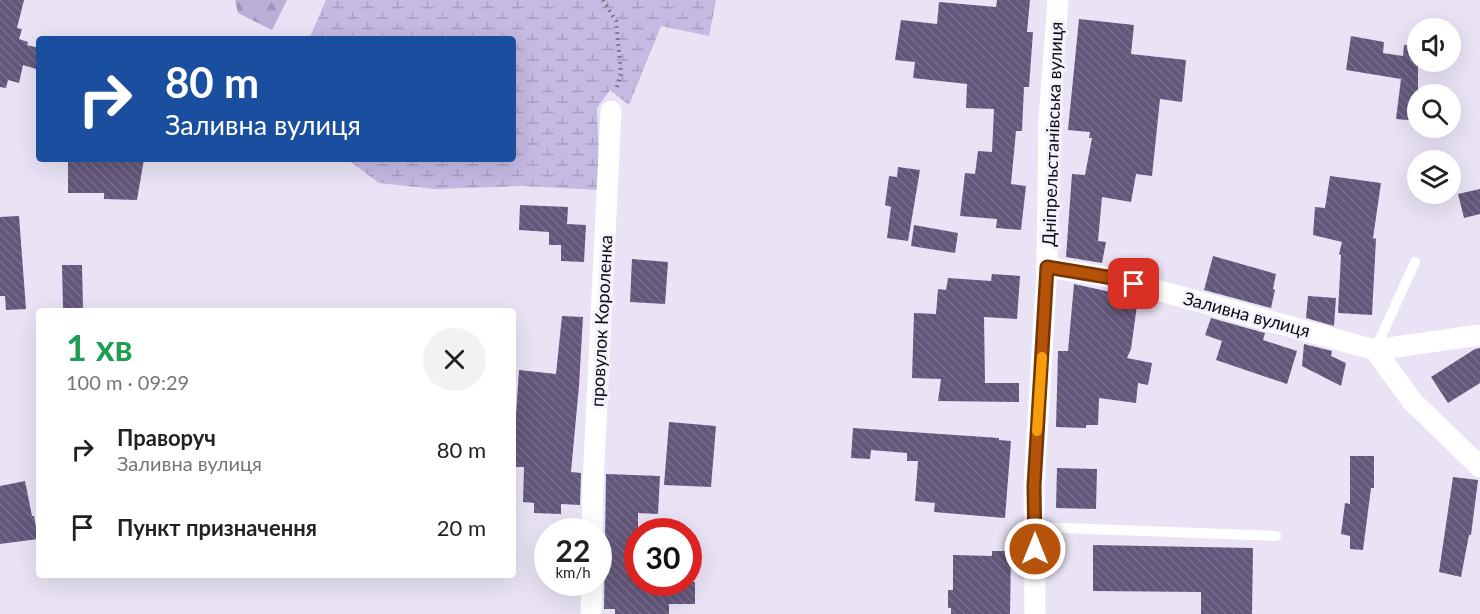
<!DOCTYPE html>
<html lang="uk">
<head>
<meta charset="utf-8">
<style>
  :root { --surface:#fff; --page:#f2f2f2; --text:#222; --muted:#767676 }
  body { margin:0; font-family:Lato,sans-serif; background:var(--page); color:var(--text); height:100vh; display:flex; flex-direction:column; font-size:22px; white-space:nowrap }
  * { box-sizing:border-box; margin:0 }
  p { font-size:20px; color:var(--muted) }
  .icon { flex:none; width:33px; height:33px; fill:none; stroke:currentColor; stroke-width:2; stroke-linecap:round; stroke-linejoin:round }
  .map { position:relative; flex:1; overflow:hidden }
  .sheet { position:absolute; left:36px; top:308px; width:480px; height:270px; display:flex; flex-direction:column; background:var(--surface); border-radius:6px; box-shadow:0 6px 24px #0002 }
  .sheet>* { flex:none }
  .guide { position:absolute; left:36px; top:36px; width:480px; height:126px; border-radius:6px; box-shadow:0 6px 24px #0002; background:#1a4fa0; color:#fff; overflow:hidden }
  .fabs { position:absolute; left:1407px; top:18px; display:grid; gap:12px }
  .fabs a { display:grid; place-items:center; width:54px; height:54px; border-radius:50%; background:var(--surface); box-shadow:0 6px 24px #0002; font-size:30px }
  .speed { position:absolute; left:534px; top:518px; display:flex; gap:12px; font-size:30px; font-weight:700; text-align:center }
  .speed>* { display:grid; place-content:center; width:78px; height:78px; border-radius:50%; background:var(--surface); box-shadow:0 6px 24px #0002; line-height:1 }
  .speed small { font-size:15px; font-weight:400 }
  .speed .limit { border:9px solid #d22; background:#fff; color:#111 }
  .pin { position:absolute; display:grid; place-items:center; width:51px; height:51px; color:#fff; margin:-26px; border-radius:12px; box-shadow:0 3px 9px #0006 }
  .me { position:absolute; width:66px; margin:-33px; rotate:0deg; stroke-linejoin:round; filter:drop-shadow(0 0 4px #0008) }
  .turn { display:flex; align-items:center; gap:21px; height:126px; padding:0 30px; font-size:27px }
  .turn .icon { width:78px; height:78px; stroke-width:2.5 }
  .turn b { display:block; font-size:42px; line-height:51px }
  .round { display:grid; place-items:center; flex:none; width:63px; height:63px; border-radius:32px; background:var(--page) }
  .head { display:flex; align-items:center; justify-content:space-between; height:102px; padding:0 30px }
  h1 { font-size:36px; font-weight:700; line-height:45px; color:#1e9e55 }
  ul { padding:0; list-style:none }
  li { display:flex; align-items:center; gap:18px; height:78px; padding:0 30px }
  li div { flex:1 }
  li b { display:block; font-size:22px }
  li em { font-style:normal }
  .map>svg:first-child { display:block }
</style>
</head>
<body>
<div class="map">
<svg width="1480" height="614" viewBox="0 0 1480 614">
  <defs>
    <pattern id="forest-firs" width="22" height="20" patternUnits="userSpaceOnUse" patternTransform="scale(1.5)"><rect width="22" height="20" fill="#bbaed7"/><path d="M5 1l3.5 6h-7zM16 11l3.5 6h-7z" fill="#a094b8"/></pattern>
    <pattern id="wetland-marsh" width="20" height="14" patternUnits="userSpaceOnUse" patternTransform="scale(1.5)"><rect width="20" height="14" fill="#c6b9e2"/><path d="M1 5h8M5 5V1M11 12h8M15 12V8" fill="none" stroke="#a99ec1"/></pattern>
    <pattern id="building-back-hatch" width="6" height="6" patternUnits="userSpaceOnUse" patternTransform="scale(1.5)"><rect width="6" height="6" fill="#63567b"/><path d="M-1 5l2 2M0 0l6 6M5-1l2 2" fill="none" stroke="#786e8a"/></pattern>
  </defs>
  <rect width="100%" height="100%" fill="#e9e3f5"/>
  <!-- forest -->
  <path fill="url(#forest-firs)" d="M235,0H287L272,30L238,13Z"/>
  <!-- wetland -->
  <path fill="url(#wetland-marsh)" d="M326,0H716L709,36L661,26L629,105L610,90L597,108L600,190L522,186L435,189L379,183L347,159H513V39H309Z"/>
  <!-- building -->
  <path fill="url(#building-back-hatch)" d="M0,0H24L17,28L22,29L19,39L28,42L27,45L39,48V70L23,65L19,83L8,80L6,88L0,87Z
    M997,0H1030L1027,32H1033L1029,87H1024L1022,131H1016L1011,184L1026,186L1021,230L996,228L997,219L960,216L965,173L975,174L978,151L992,152L994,109L966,108L967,84L913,78L915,62L895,60L901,20L937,24L939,2L996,7Z
    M1079,19L1134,25L1131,54L1186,60L1182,102L1160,99L1152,176L1136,174L1131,202L1102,197L1098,241L1106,242L1102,263L1066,257L1072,174L1085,175L1092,138H1089L1090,132L1068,130Z
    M1351,36L1384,42L1383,53L1403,56L1404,45L1418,46V121L1396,119L1401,79L1346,70Z
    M68,159H144L137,200L104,199V193H68Z
    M898,167L920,170L908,241L887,238L891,207L885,205L889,176L897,177Z
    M1330,176L1381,183L1373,238L1376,239L1372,315L1338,313L1341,255L1339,254L1342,242L1313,235L1315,207L1325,208Z
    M1480,189V214L1464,218L1458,194Z
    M520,205L568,207L567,224L586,225L584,262L561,261V245H549V232L519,230Z
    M19,216L26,309L6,310L5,296H0V217Z
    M914,225L958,233L955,253L911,246Z
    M1213,256L1276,274L1273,289L1275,290L1271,308L1204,290Z
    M632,259L668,262L665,304L630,302Z
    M62,265H82L83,309H63Z
    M992,274L1020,276L1017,319L984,317L985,383H1019V402L938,401L941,379L912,378L914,313L936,314L938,289L946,290L948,278L991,281Z
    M1074,284L1138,298L1131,349L1127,358L1152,363L1148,385L1138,383L1136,403L1099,398L1098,425H1086V428L1056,427L1058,351H1068Z
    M1308,296L1336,298L1334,326L1306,318Z
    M562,316L583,317L579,386L571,472L581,473L580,505L561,504V514L534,513V503L523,502L524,467H513V429H515L519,370L556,374Z
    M1211,318L1265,333L1263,340L1297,351L1287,384L1216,360L1222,341L1205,335Z
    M1304,344L1332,351L1331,356L1346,363L1341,386L1302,366Z
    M1480,348V383L1448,403L1431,377L1475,349Z
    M669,422L716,426L711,487L664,485Z
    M853,428L999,438V440L1011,441L1005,518L934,512L935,503L915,501L918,461H907V453L871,450L870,459L851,458Z
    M1350,456H1374V488H1371L1363,550L1350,549V536L1341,534L1345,503L1350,504Z
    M1057,468L1097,469L1096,509L1056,508Z
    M606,474L660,476L658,514L638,513V582H695V604H669V614H615V609H604Z
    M1453,477L1478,480L1471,535H1469L1461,577L1439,572Z
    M25,481L32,516H34L38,539L0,544V486Z
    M1093,545L1253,548L1252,614H1201V592L1093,591Z
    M992,551H1011L1010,614H951V608H948V590H953V555L992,556Z"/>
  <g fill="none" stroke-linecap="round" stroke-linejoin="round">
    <!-- path -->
    <path stroke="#726e79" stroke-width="4" stroke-dasharray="1.5 4.5" stroke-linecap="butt" d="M603,0L616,21L621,73L616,90"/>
    <!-- service -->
    <path stroke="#fff" stroke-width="10" d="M1375,350L1415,262
      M1035,527L1276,536"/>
    <!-- minor -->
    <path stroke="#fff" stroke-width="21" d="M1047,267L1113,278L1375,350L1412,401L1480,467
      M1375,350L1480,335
      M592,531L593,483L611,111
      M591,614L592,582
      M1035,614L1034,486L1047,267L1049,119L1058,0"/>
  </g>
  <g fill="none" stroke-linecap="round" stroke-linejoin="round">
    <defs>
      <path id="route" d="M1035,549L1034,486L1047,267L1113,278L1134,284"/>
    </defs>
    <!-- route casing -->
    <use href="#route" stroke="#753606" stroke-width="15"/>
    <!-- route -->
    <use href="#route" stroke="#b45309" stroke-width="10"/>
    <!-- slow -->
    <path stroke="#f59e0b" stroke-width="10" d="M1037,431L1042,357"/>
  </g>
  <g text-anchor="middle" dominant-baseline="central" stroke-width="6" stroke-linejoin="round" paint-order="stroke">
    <!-- street labels -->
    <g font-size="18" fill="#0e0c12" stroke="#f5f1fd">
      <text transform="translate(1052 134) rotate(-88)">Дніпрельстанівська вулиця</text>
      <text transform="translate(1247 314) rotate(15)">Заливна вулиця</text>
      <text transform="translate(601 321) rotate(-87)">провулок Короленка</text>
    </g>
  </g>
</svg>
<div class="fabs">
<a><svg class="icon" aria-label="sound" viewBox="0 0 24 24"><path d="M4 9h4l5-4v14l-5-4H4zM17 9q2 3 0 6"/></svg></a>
<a><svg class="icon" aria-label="search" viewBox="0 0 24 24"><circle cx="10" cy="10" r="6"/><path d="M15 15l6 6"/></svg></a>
<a><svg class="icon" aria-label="layers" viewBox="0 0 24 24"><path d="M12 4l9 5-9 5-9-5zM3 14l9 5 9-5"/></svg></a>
</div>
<div class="speed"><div>22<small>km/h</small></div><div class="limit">30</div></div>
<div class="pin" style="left:1134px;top:284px;background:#d93025"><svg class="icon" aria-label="arrive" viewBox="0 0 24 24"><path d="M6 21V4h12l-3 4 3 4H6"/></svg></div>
<svg class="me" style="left:1035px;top:549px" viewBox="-20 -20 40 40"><circle r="17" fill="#b45309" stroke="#fff" stroke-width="3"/><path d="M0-11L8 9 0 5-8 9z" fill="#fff"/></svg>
<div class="guide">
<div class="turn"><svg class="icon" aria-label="right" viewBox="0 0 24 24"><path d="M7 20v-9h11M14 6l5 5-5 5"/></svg><div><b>80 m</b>Заливна вулиця</div></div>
</div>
<section class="sheet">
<div class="head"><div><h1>1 хв</h1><p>100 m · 09:29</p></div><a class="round"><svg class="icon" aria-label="close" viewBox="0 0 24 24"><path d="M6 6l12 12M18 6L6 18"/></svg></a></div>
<ul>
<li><svg class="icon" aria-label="right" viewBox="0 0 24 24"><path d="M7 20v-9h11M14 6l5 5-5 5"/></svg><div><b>Праворуч</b><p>Заливна вулиця</p></div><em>80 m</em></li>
<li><svg class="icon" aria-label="arrive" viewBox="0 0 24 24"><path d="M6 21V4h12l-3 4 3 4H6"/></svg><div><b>Пункт призначення</b></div><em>20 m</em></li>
</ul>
</section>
</div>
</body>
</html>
